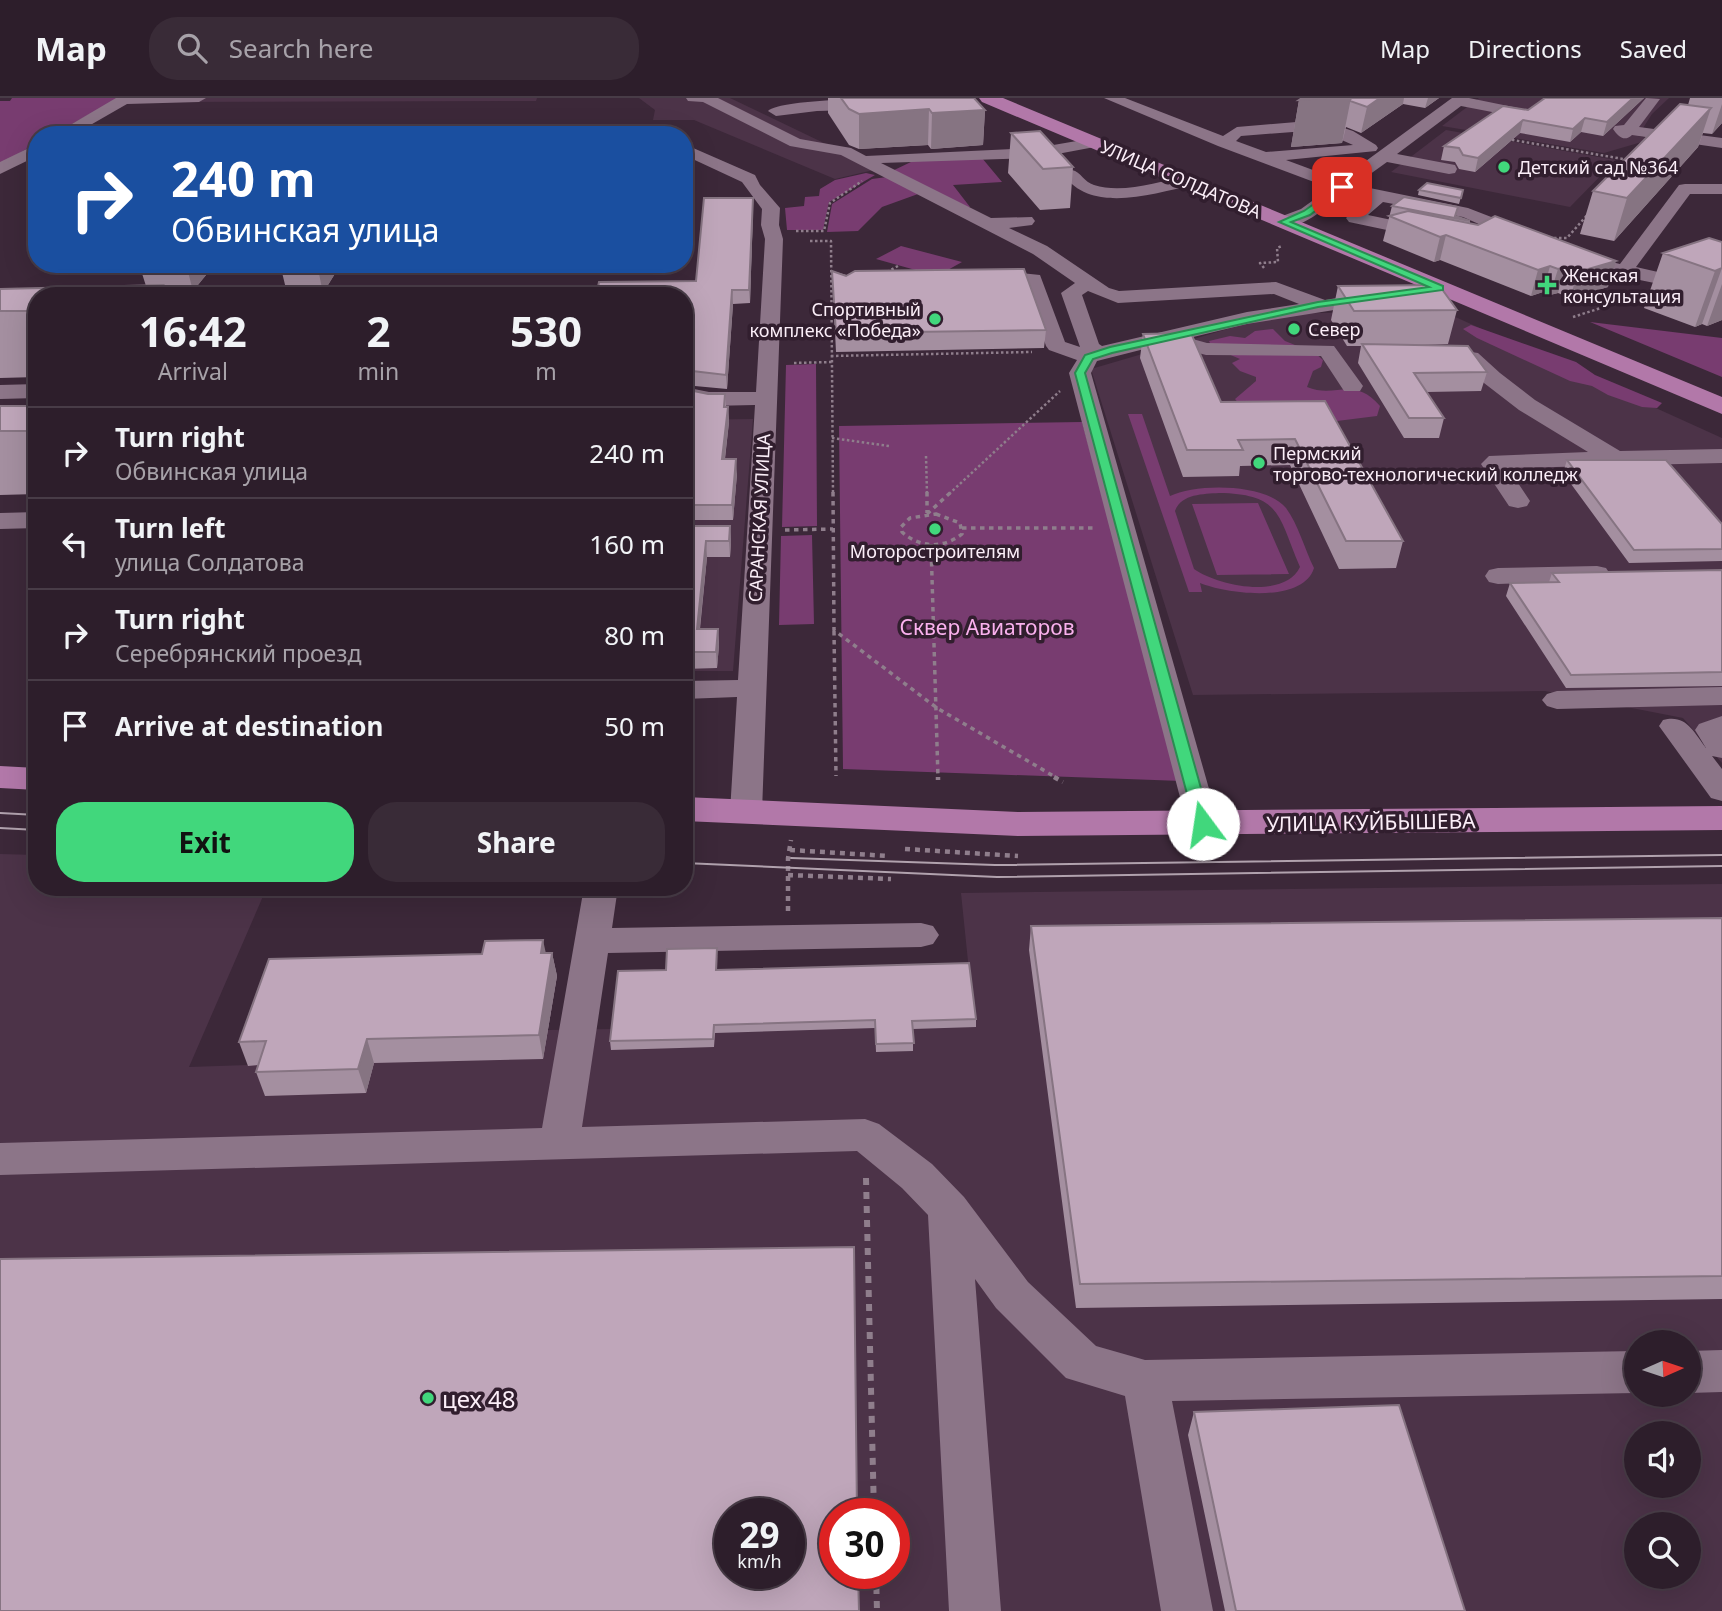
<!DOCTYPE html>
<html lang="en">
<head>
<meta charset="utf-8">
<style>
  :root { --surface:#2d1e2b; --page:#392b37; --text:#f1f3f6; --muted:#a7a2a9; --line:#483c47; --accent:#41d77c }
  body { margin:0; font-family:"Noto Sans",sans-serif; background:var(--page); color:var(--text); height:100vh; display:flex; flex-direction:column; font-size:26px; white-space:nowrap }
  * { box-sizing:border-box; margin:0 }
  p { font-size:23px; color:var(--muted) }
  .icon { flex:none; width:38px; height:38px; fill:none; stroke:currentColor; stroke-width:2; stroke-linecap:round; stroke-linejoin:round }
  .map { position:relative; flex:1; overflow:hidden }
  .panel { position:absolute; left:28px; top:189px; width:665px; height:609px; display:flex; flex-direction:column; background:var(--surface); border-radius:28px; box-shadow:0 7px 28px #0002,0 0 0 2px var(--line) }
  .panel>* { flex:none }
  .banner { position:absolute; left:28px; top:28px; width:665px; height:147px; border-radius:28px; box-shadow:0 7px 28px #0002,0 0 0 2px var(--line); background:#1a4fa0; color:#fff; overflow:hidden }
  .needle { width:46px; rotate:87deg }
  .tools { position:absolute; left:1624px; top:1232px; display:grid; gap:14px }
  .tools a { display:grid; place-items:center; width:77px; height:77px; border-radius:50%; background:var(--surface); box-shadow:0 7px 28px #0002,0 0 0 2px var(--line); font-size:35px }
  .speed { position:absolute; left:714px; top:1400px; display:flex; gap:14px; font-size:35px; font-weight:700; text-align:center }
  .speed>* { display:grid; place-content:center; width:91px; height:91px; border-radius:50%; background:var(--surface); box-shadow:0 7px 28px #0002,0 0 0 2px var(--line); line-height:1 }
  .speed small { font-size:18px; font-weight:400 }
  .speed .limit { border:10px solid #d22; background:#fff; color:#111 }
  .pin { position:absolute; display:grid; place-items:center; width:60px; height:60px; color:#fff; margin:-30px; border-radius:14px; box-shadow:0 4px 10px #0006 }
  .me { position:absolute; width:77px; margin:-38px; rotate:346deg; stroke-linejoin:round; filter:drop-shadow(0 0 5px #0008) }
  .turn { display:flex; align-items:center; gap:24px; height:147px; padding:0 28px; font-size:32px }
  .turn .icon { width:91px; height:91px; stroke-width:2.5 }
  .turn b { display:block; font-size:49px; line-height:60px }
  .eta { display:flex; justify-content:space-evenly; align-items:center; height:119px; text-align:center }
  .eta b { font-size:42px; font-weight:700; line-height:49px }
  .action { display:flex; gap:14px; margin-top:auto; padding:14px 28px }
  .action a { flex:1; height:80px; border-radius:28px; background:var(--accent); color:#111; font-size:28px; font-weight:700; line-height:80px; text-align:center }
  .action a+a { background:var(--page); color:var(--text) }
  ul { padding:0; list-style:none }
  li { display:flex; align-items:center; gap:21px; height:91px; padding:0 28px; border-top:2px solid var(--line) }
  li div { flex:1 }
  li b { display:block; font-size:26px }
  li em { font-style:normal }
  header { display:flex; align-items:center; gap:42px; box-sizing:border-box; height:98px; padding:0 35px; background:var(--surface); border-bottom:2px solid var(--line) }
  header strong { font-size:33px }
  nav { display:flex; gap:38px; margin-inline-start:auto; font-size:24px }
  .search { width:490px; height:63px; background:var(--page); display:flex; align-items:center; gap:18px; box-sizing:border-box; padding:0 24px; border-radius:28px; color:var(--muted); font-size:26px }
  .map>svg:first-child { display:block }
</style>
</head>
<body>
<header>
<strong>Map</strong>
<div class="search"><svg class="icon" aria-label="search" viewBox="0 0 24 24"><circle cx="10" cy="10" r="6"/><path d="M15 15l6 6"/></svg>Search here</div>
<nav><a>Map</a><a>Directions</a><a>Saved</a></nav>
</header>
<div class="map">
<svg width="1722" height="1513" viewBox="0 0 1722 1513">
  <rect width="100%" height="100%" fill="#3c2839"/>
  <!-- built -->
  <path fill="#4c3348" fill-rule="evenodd" d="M141,0H537L536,3L134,4Z
    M639,0H730L878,71L835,81L694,22H653L655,12Z
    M1479,0H1669L1652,16L1638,38L1652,41L1604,55L1442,28Z
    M1446,32L1616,62L1570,109L1391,74Z
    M1440,212L1722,340V665L1683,620L1545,593L1193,597L1091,271L1279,216Z
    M753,321L733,573H684V322Z
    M0,756L37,757V789H267L189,969L248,967L557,878L548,932L614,931L666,880L718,858L717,879L969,873L961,795L1722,786V1513H0ZM1636,1244H1689V1297H1636ZM1636,1335H1689V1388H1636ZM730,1416H789V1475H730ZM835,1416H894V1475H835ZM1636,1426H1689V1479H1636Z"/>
  <!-- green -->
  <path fill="#783c70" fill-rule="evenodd" d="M12,0H119L52,37H37V45L0,66V3H10Z
    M982,60L1002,84L953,87L970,109L956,110L888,75L913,63Z
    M866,75L875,77L829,104L823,132H787L785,110L804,108L805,99L819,98L820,91L835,82Z
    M887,79L918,96L882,109L858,133L827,134L832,106L872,81Z
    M901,148L962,164L937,178L876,161Z
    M1590,224L1722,240V279Z
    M1471,227L1576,264L1595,277L1662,305L1657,310L1642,309L1608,297L1592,288L1570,283L1477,240L1463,231Z
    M1273,231L1285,243L1315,255L1323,262L1321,269L1313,273L1307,289C1336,301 1353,277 1380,308L1377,318L1329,324L1240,307L1235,301L1256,283V279L1240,273L1232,265L1240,261L1212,249L1209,243L1230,238L1245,240L1255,233Z
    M816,266L817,428L782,429L786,267Z
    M1128,316H1142L1170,398C1196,385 1266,385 1286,410C1298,426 1305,452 1314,470C1303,506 1227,496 1200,485L1202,494H1189ZM1219,395C1282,396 1278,418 1300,469C1284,502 1218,488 1194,471L1175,413C1181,396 1203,396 1219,395Z
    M1082,324L1182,683L843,671L839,328Z
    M1258,405L1289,476L1217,477L1192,406Z
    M812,437L814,526L779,527L781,438Z"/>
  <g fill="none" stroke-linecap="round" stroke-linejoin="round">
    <!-- path-far3 -->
    <path stroke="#8f7e8c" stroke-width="2.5" stroke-dasharray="2.5 2.5" stroke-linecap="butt" d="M1507,41L1629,62
      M796,133H824L830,105L862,83
      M1549,140H1567L1589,115
      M810,143H831L833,396
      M1264,170L1260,165L1278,164L1277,150L1282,148
      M887,174L898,168
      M1573,219L1638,198
      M831,258L1032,254
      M794,265L832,264
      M832,340L889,348
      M926,358L927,396
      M949,396L1060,293"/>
    <!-- path-far2 -->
    <path stroke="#8f7e8c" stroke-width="3.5" stroke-dasharray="4.5 4.5" stroke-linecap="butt" d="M833,394L834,532L937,610L1057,680
      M927,394V415
      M927,416L951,394
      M936,416L960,425L962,436C943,451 920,450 902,434L901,429L910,420Z
      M962,430H1093
      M785,432L833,431
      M931,446L938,680
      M834,533L836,678"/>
    <!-- path-far1 -->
    <path stroke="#8f7e8c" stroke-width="4.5" stroke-dasharray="5 5" stroke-linecap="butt" d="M938,679V682
      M1054,679L1063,684
      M905,751L1018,758
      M790,752L889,758
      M788,777L891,781
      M788,813V760L791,742"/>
    <!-- path -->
    <path stroke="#8f7e8c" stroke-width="6" stroke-dasharray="7 7" stroke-linecap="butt" d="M866,1080L874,1416
      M876,1475L877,1513"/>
    <!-- minor -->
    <path fill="#8c7588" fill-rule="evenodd" d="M116,0H206L199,4L127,6L73,37H53Z
      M686,0H718L800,41L851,50L866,58L1036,50L1094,40L1100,42L1102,45L1100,48L1036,60L881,65L991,120L1032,119L1035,123L1032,127L1009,130L1047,148L1109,190L1119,193L1276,184L1325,202L1378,193L1385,195L1388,199L1385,203L1378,205L1247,226L1189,240L1207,245L1334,248L1363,288L1360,293H1344L1321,258L1206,257L1164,246L1097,263L1091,275L1219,726L1214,733L1203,736L1192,733L1187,726L1069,275L1077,262L1049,252L1046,248L1025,186L984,183L974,177L984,171L1040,177L1065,244L1080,249L1061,195L1075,185L1033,156L841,57L790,48L703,4L688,3ZM1088,193L1118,205L1274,196L1299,206L1247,214L1102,248L1099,246L1082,197Z
      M924,0L922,3L888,11L817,13L776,18L768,13C781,0 900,0 924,0Z
      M1104,0H1125L1223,38L1237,29L1320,22L1353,33L1376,47L1378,50L1376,53L1286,62L1340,82L1452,0H1469L1523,11L1526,14L1518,19L1461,8L1397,56L1455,67L1457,71L1455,75L1449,76L1387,64L1355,87L1468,110L1499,122L1502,126C1495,135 1483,147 1472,150L1349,124L1346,120L1367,100L1345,95C1327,108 1301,134 1277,128L1274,124L1277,120L1301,111L1330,90L1218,48ZM1319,32L1353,47L1266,54L1236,43L1241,38ZM1383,104L1463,119L1481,127L1468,138L1368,117Z
      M1646,0L1660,1L1639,29L1722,40V50L1632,37C1624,45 1617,37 1613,31L1615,28L1624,27Z
      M37,46V58L0,76V64Z
      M684,46L755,77L760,87L780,110L779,127L783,141L762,714L757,721L746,724L735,721L730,714L737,599L684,601V583L738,582L755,307L709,308L684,303V289L709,294H756L765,141L761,127L762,111L742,84L684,57Z
      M1072,72C1081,74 1084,84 1094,87C1122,96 1159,84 1186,78L1194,83L1192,87C1153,96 1091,116 1064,77Z
      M1685,86H1722V96H1690L1636,169L1680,179L1722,183V195C1668,190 1616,177 1563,164L1561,160L1570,154L1620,166L1679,87Z
      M1437,249L1478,255L1500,275L1535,302L1620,353L1722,351V365L1508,370L1530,403L1527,408L1518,410L1509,408L1481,366L1489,358L1588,354L1519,312L1484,285L1465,265L1430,259L1426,255L1430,251Z
      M37,286V300L0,301V287Z
      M37,414V430L0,431V415Z
      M1597,468L1606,470L1610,476L1606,482L1498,486L1489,484L1485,478L1489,472L1498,470Z
      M1722,589V607L1557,611L1547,608L1542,602L1547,596L1557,593Z
      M1722,618V660L1712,658L1722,671V703L1711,700L1659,628L1663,622C1686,616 1693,633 1706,650L1695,632L1699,626Z
      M584,789H618L612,830L921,825L933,828L939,837L933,846L921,849L608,855L582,1029L865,1021L879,1026L932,1066L964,1099L1028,1184L1096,1248L1145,1262L1636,1253V1295L1172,1303L1213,1513H1161L1125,1298L1066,1280L996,1210L975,1181L1001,1513H949L928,1117L902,1090L857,1053L0,1077V1045L542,1030Z
      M1722,1252V1294L1689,1295V1253Z"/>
    <!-- major -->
    <path fill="#b278a9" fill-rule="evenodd" d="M979,0H1003L1722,299V316L982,4Z
      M0,668L37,670V692L0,690Z
      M684,699L1018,714L1722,708V732L1018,738L684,723Z"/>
    <!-- tram -->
    <path stroke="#b1a2ae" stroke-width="2" d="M0,715L37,717
      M0,730L37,732
      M791,760L995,767L1722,757
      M684,765L997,779L1722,768"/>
  </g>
  <!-- wall -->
  <path fill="#a48fa0" d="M828,0H974L985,12L983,47L931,51L928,47L859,51L849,47L828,15Z
    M1302,0H1439L1425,10L1403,6L1361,35L1346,29L1342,45L1291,49L1299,2Z
    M1545,0H1644L1603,38L1581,34L1570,44L1520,35L1475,74L1459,71L1455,64L1441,62L1444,48L1528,12Z
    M1690,0H1722V25L1712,36L1703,35L1698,49L1614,143L1580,136L1593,93L1688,7Z
    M1011,35L1073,69L1070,110L1040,112L1008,75Z
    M1419,92H1463L1459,106L1418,97Z
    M1392,108L1456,118L1470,123V126L1478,127L1495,118L1608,189L1570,200L1558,195L1550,197L1543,194L1531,198L1440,162L1434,164L1383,143Z
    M753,112L750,205L733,206L727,291L684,287V198Z
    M1722,144V222L1707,228L1702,226L1695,229L1644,210L1663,155Z
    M139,166H215L193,193H165L166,198H37V279L0,280V191L146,188Z
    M280,166H341L323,195H287Z
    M832,173L1046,232L1044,250L836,254Z
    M1338,188L1457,212L1448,246L1420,247L1487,274L1481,293L1427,294L1444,320L1439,340H1404L1358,265L1361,248H1347L1331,222Z
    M1143,236L1221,304L1325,303L1403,443L1396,470L1339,471L1290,367L1240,368L1239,378L1183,379L1140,260Z
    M684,291L708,296H725L726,309H728L729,324L725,361L737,376L733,422H684Z
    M0,308H37V396L0,397Z
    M1567,362L1722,426V463L1629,465L1563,375Z
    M684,428H730L731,444L730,459H707L700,531H718L719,547L717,570L684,571Z
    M1722,472V588L1566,590L1506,498L1510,485L1549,484L1552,475Z
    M1722,820V1201L1076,1210L1029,852L1031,828Z
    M717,850V872L976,921V929L913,931V953L876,954L875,930L715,935L714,949L611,952L610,943L666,872Z
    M546,855H552L557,878L543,961L374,965L366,995L265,998L256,974L258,967L248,968L239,944Z
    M1194,1314L1465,1513H1225L1188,1337Z"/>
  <!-- shaded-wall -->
  <path fill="#867482" d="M1326,0H1351L1342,45L1291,49L1299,2Z
    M1380,0H1404L1403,6L1361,35L1367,9Z
    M1428,0H1439L1425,10Z
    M1633,0H1644L1603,38L1607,24Z
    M1722,6V25L1712,36Z
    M1711,10L1698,49L1614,143L1627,100Z
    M929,11L928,47L859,51V16Z
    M985,12L983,47L931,51L932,15Z
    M1585,20L1581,34L1570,44L1573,31Z
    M1523,22L1520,35L1475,74L1478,60Z
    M753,100V112L750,205L749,192Z
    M1446,137L1440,162L1434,164L1440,139Z
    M1616,163L1608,189L1570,200L1578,174Z
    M186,166H215L193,193Z
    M317,166H341L323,195Z
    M1550,168L1543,194L1531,198L1538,172Z
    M1565,169L1558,195L1550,197L1558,171Z
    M1722,170L1702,226L1695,229L1715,173Z
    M1722,186V222L1707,228Z
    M163,187L166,198H155Z
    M732,192L733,206L727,291L726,277Z
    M728,309L729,324L723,376L722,361Z
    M736,361L737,376L733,422L732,407Z
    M730,428L731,444L730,459L729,443Z
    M706,443L707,459L698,547L697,531Z
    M718,531L719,547L717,570L716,554Z
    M543,842L548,865L541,855Z
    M552,855L557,878L543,961L539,937Z
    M367,941L374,965L366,995L358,971Z"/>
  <!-- building -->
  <path fill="#bfa6ba" stroke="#867482" stroke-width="2" fill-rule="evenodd" d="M841,0H974L985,12L932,15L929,11L859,16L849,11Z
    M1302,0H1326L1299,2Z
    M1351,0H1380L1367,9L1350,3Z
    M1545,0H1633L1607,24L1585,20L1573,31L1523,22L1478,60L1463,57L1459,50L1444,48L1503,8L1528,12Z
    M1680,6L1711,10L1627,100L1593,93Z
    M1040,33L1073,69L1043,71L1011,35Z
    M1427,85L1463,92L1461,100L1419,92Z
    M1404,99L1458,109L1455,118L1470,123L1392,108Z
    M704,100H753L749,192H732L726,277L684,272V198H596L599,184L696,183Z
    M1408,113L1478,127L1495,118L1616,163L1578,174L1565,169L1558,171L1550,168L1538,172L1446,137L1440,139L1389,118Z
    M1709,140L1722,144V170L1715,173L1663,155Z
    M1024,171L1046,232L836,235L832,173L846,178L855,173Z
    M163,187L155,198H37V213H0V191Z
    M1439,187L1457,212L1354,213L1338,188Z
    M1191,235L1221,304L1325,303L1403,443H1346L1295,341L1238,342L1243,352H1187L1143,236Z
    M1362,246L1468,248L1487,274L1414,275L1444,320H1409Z
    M684,291L708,296H725L724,309H728L722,361H736L732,407H684Z
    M0,308H37V333H0Z
    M1567,362H1666L1722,426V451L1634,452Z
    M684,428H730L729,443H706L697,531H718L716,554H684Z
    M1722,472V574L1571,577L1510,485L1559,484L1552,475Z
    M1722,820V1178L1080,1186L1031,828Z
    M543,842L541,855H552L539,937L367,941L358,971L256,974L266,943L239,944L269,861L482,856L485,843Z
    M717,850L716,872L969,865L976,921L912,923L914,945L876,946L875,922L714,927L713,941L610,943L618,873L666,872L667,851Z
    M854,1149L857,1416H835V1475H858L859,1513H0V1161ZM730,1416H789V1475H730Z
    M1399,1307L1465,1513H1236L1194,1314Z"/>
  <!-- route -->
  <path fill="#41d77c" stroke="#2a8c51" stroke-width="2" d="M1339,88L1346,89L1310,117L1291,124L1443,188V192L1318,209L1112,255L1093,261L1085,275L1211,726L1203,731L1195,726L1075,275L1085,257L1110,249L1318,204L1429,189L1279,124L1304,113Z"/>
  <!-- markers -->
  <g fill="#41d77c" stroke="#311e2e" stroke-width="2.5">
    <circle cx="1504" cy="69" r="7"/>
    <path d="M1543.5 176.5h7v7h7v7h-7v7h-7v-7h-7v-7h7z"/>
    <circle cx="935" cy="221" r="7"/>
    <circle cx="1294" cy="231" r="7"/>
    <circle cx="1259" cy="365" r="7"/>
    <circle cx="935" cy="431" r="7"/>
    <circle cx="428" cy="1300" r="7"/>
  </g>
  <g text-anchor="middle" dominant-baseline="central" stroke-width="7" stroke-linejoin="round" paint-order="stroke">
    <!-- far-poi labels -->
    <g font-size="18" fill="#fbeef8" stroke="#311e2e" text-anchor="start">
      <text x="1518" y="69">Детский сад №364</text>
      <text x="1563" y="177">Женская<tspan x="1563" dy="21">консультация</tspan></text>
      <text x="921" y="211" text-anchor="end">Спортивный<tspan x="921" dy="21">комплекс «Победа»</tspan></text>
      <text x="1308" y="231">Север</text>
      <text x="1273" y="355">Пермский<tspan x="1273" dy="21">торгово-технологический колледж</tspan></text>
      <text x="935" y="453" text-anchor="middle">Моторостроителям</text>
    </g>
    <!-- far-street labels -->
    <g font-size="18" fill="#fbeef8" stroke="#311e2e">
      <text transform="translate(1181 81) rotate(23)">УЛИЦА СОЛДАТОВА</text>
      <text transform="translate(759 420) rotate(-87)">САРАНСКАЯ УЛИЦА</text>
    </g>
    <!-- park labels -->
    <g font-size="21" fill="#fab1ee" stroke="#311e2e">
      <text x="987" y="529">Сквер Авиаторов</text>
    </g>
    <!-- street labels -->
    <g font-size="21" fill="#fbeef8" stroke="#311e2e">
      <text transform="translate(1371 724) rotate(-1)">УЛИЦА КУЙБЫШЕВА</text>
    </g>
    <!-- near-poi labels -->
    <g font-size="24" fill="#fbeef8" stroke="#311e2e" text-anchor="start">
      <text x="442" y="1300">цех 48</text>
    </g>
  </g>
</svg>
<div class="tools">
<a><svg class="needle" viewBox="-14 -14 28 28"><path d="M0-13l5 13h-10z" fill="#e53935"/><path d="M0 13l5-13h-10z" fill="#a7a2a9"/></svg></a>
<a><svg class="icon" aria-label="sound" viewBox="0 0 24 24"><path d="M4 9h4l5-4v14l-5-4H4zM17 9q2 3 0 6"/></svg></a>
<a><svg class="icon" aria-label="search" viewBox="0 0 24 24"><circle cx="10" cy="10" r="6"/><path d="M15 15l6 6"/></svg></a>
</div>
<div class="speed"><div>29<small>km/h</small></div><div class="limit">30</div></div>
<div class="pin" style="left:1342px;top:89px;background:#d93025"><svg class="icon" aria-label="arrive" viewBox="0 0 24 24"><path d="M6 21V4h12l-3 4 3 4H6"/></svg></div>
<svg class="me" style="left:1203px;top:726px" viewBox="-20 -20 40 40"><circle r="19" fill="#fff"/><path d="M0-13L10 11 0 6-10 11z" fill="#41d77c"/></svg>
<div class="banner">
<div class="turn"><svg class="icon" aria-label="right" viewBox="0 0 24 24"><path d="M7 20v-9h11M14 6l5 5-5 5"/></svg><div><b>240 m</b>Обвинская улица</div></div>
</div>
<section class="panel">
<div class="eta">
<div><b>16:42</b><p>Arrival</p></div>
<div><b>2</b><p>min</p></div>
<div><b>530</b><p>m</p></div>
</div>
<ul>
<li><svg class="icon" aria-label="right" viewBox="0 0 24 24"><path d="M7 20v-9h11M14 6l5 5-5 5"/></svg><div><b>Turn right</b><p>Обвинская улица</p></div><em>240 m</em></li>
<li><svg class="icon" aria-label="left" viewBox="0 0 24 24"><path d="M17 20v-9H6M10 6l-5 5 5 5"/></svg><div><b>Turn left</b><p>улица Солдатова</p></div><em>160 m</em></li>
<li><svg class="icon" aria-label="right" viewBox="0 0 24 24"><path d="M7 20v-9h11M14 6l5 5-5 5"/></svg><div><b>Turn right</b><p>Серебрянский проезд</p></div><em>80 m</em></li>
<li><svg class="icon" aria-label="arrive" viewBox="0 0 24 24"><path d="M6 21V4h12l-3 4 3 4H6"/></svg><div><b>Arrive at destination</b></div><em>50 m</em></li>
</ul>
<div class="action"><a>Exit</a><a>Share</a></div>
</section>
</div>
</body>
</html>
